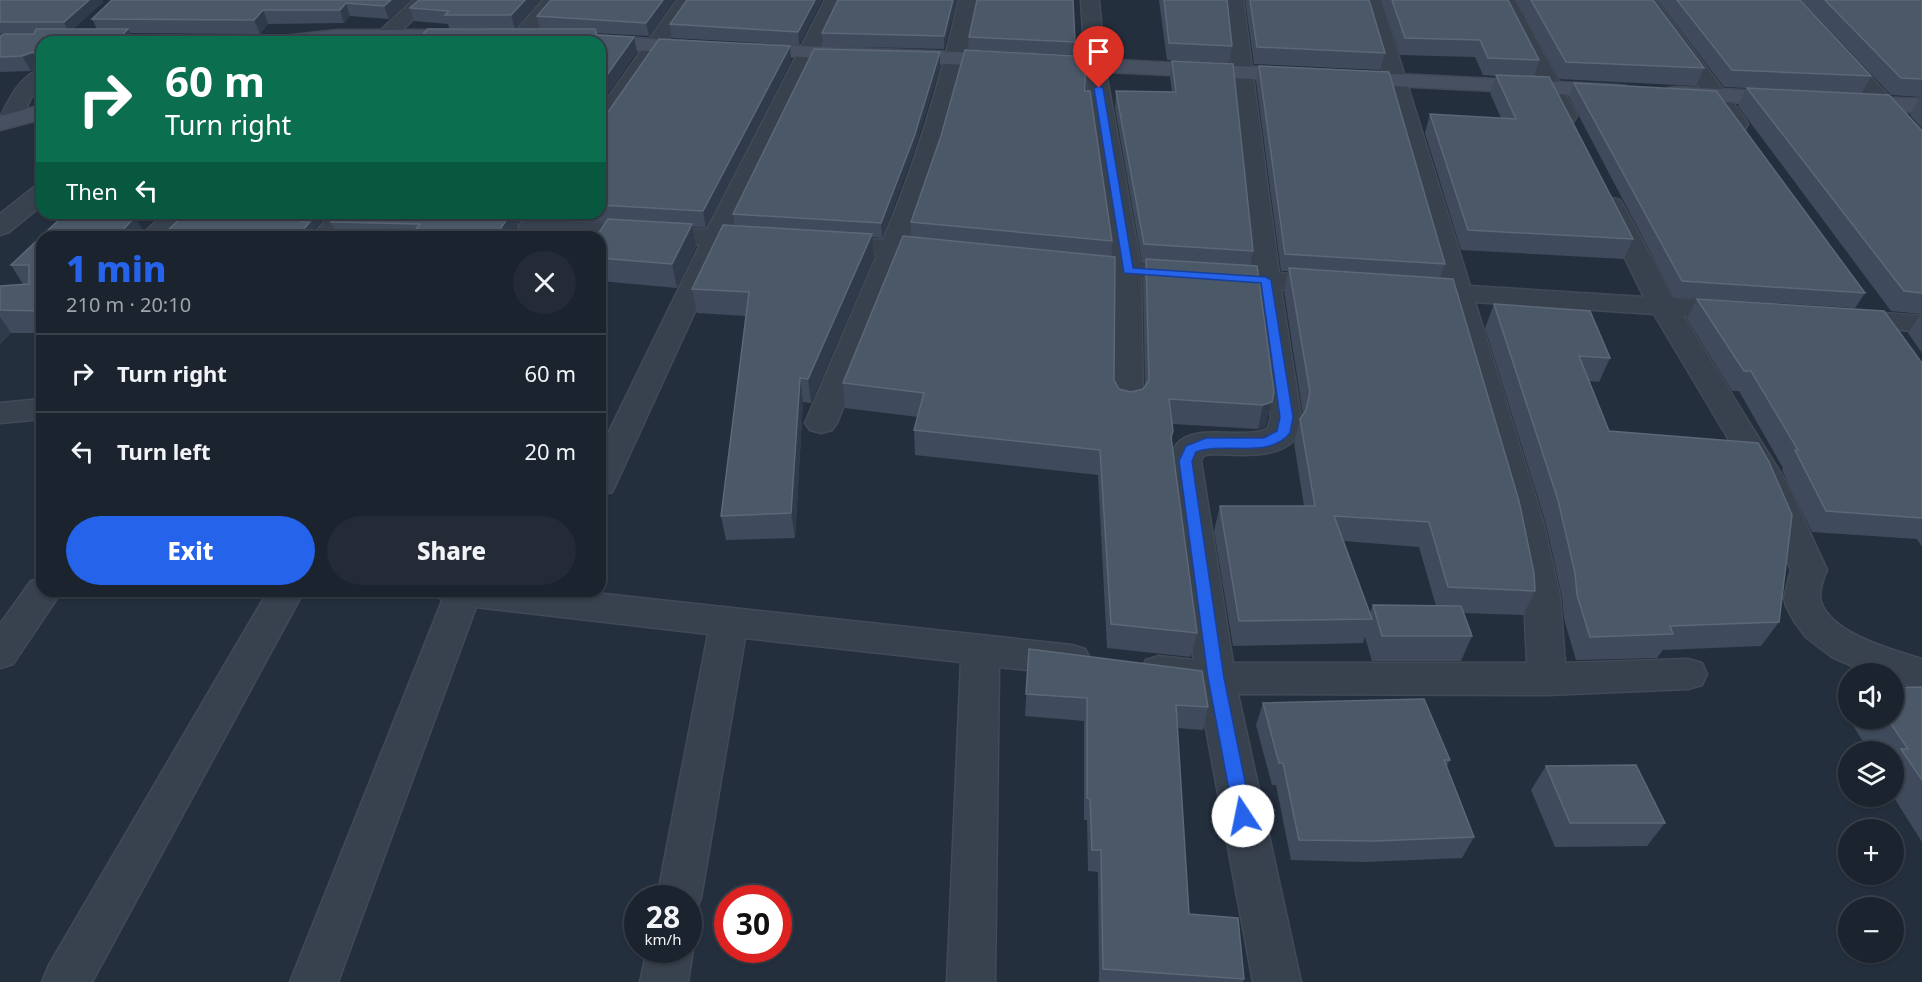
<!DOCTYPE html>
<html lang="en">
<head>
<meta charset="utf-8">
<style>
  :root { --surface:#1b232e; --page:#242b36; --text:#f1f3f6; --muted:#a0a4aa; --line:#39404a; --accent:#2563eb }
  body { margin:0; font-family:"Noto Sans",sans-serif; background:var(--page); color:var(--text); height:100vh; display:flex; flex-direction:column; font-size:22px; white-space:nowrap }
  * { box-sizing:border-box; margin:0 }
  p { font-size:20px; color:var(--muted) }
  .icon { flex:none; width:33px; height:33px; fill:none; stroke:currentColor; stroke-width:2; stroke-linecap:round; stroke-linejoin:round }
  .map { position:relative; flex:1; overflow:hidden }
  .drawer { position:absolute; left:36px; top:231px; width:570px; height:366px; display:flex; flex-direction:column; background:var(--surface); border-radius:18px; box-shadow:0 2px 4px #0004,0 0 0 2px var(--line) }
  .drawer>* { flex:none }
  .guide { position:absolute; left:36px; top:36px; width:570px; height:183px; border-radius:18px; box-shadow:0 2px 4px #0004,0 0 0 2px var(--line); background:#0b6e4f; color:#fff; overflow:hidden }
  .controls { position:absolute; left:1838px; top:663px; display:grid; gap:12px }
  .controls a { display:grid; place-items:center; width:66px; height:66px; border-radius:50%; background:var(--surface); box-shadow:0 2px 4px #0004,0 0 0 2px var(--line); font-size:30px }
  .speed { position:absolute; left:624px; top:885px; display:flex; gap:12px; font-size:30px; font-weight:700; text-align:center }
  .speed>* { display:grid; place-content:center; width:78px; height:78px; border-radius:50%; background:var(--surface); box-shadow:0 2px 4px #0004,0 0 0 2px var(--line); line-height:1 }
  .speed small { font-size:15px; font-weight:400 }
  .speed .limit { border:9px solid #d22; background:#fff; color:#111 }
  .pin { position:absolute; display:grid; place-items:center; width:51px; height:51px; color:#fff; margin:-62px -26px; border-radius:50% 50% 50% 0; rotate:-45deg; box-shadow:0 0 6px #0007 }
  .pin .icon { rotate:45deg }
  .me { position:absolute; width:66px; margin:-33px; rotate:349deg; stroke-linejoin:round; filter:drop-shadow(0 0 4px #0008) }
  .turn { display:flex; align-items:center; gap:21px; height:126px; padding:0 30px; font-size:27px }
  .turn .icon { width:78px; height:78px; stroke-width:2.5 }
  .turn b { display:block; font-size:42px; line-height:51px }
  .then { display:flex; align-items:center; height:57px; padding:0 30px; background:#0003; gap:12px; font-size:22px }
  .round { display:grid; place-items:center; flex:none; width:63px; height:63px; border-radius:32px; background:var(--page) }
  .headline { display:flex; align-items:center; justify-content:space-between; height:102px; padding:0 30px }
  h1 { font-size:36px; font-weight:800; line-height:45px; color:var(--accent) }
  .button { display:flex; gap:12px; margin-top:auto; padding:12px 30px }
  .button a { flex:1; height:69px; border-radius:36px; background:var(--accent); color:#fff; font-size:24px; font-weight:800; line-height:69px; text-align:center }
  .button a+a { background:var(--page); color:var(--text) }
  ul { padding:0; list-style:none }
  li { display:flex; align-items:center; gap:18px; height:78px; padding:0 30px; border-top:2px solid var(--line) }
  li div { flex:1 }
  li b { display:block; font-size:22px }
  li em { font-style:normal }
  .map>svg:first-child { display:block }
</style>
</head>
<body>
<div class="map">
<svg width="1922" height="982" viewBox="0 0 1922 982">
  <rect width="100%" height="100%" fill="#242f3e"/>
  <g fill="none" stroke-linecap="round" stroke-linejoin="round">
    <defs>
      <path id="street" d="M413,0H433L390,42H368Z
        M543,0H562L527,42H506Z
        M677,0H695L608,130L600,132V109Z
        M825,0H843L732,231L771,236L775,241L771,246L762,249L725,246L616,484L612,492L600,495V450L700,245L600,239V237L531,235L522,232L518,227L522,222L531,219L707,230Z
        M959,0H977C962,83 939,163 908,242L951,246L955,252L951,258L942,260L902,257L837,423L832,430L821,433L810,430L805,423L877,255L820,249L816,244L820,239L829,236L883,240C916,162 940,82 959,0Z
        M1081,0H1099L1105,66L1140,262L1252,271L1225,0H1243L1279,273L1341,279L1345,285L1341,291L1331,293L1281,289L1301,417C1300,424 1300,433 1295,439C1275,461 1235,454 1209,454L1203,456L1201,461L1233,663H1527L1524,597L1510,525L1447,300L1402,296L1398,290L1402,284L1412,282L1442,284L1363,0H1381L1470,286L1644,297L1599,205L1602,200L1611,198L1620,200L1623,205L1673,298L1748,305L1752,311L1748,317L1738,319L1683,316L1788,485L1827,570C1823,579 1818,592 1821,602C1832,634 1893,650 1922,659V689L1893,681V674H1871L1832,657L1806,637L1794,621L1786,606L1784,598L1791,570L1756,485L1654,314L1475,302L1544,525L1560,597L1565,663L1688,659L1702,663L1707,674L1702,685L1688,689L1547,695L1238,694L1301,982H1253L1199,691L1159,686L1146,682L1140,671L1146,660L1159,656L1194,660L1169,461C1171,455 1173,449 1177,444C1195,422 1246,441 1268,428L1271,417L1253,287L1141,278L1143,404L1139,411L1128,414L1117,411L1113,404L1115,276L1062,271L1058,265L1062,259L1071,257L1113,260L1085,66Z
        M1497,0H1515L1577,116L1574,121L1566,123L1558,121L1555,116Z
        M1637,0H1656L1745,119L1748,124L1745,129L1737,131L1729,129Z
        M1779,0H1798L1922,131V151L1914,149Z
        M0,35L284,36L291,38L294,42H42V47H0Z
        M42,69V87L31,98L18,125L10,127L2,125L0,118C9,99 21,74 42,69Z
        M42,186V205L9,232L0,235V214L33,188Z
        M165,213H193L167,237H139Z
        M333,213H360L337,237H310Z
        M1846,310L1922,316V332L1836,324L1832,318L1836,312Z
        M42,399V419L0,423V403Z
        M42,578V591H62L13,664L0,668V624L31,581Z
        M268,591H304L92,982H42L49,965Z
        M435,591H577L1072,645L1085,649L1091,660L1085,671L1072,675L999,667L995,982H947L961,662L745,638L701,898L695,913L688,915V898H657L708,634L476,607L338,982H290L442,601Z
        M688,939L693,950L688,982H640L647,950H688Z"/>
      <path id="secondary" d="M338,30H465L472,32L475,36L472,40L465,42H274L277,38L284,36Z
        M591,35L698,42L705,44L708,48L705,52L698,54L600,48V42L581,41L584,37Z
        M747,44L956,52L1618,85L1626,86L1629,91L1626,96L1618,97L740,54L737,50L740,46Z
        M1676,87L1786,92L1794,94L1797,99L1794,104L1786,106L1668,98L1665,93L1668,88Z
        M1853,96L1922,99V113L1845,108L1842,103L1845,98Z
        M42,105V119L0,130V116Z"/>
    </defs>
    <!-- street casing -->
    <use href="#street" stroke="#414a57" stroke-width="3"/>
    <!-- secondary casing -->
    <use href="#secondary" stroke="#414a57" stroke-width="3"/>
    <!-- street -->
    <use href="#street" fill="#38414e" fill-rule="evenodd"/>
    <!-- secondary -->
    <use href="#secondary" fill="#465061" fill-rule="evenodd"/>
  </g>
  <!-- wall -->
  <path fill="#3f4b5c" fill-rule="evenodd" d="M0,0H102L103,2L73,29H97L92,19L112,0H410L389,19L350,16L344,23L268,24L260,34L130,33L135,42H42V68L41,67L31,71L0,72V37L34,34L35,33H0Z
    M419,0H540L515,29L449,28L448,24L414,21L410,8Z
    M551,0H674L649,36L596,33L597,35L637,52L600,105V42L540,29L537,16Z
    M822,0L799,45L672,38L670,24Z
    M957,0L944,49L823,46L822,33Z
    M1159,0H1227L1232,46L1229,63L1167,60Z
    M1245,0H1369L1385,53L1380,70L1254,64Z
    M1382,0H1508L1539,60L1534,77L1633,239L1624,259L1461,250L1425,133L1430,114L1501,118L1490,93L1496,76L1483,75L1475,57L1400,55Z
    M1516,0H1653L1704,68L1696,86L1559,79Z
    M1658,0H1800L1871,76L1861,94L1922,131V353L1908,333L1921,314L1891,311L1738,106L1746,88L1724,87Z
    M1801,0H1922V128L1910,115L1920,97L1891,95Z
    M969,37L1075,42L1074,55L969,50Z
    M1075,60L1085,91L1112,241L1111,256L1114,380L1119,389L1131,392L1143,389L1145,386L1143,282L1146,262H1142L1115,108L1116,91L1172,92L1170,77L1172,61L1253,251L1250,265L1266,426L1258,429L1173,424L1172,442L1197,633L1191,657L1107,648L1098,475L915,455L914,430L918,417L845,408L843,383L911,237V222Z
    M791,61L706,228L693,227L696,247L677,288L600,281V237L606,222L524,218L516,226V229L511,237H337L331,222L340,213H600V117Z
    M940,66L914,151L882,238L872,237L874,257L811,403L803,402L795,538L726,540L721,516L746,316L697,313L692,289L735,226L733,214Z
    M1259,66L1445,264L1440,278L1535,591L1523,615L1463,613L1472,636L1461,661H1372L1365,637L1363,643L1233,646L1214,531L1220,506H1304L1294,443L1300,419L1303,415L1284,291L1288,271H1281L1256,81ZM1344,541L1419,547L1436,606L1373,605L1370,613Z
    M1574,83L1865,293L1855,308L1674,297L1569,97Z
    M186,213L313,230L316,237H161Z
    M64,215L135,217L146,237H42V333H11L0,344V286L23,284L11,265Z
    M1697,299L1922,363V547L1917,539L1812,532L1782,470L1783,468L1739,391H1732L1687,319Z
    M1494,304L1610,358L1599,382L1589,381L1609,431L1779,622L1761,646L1663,650L1657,658L1576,660L1564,619L1562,597L1546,524L1485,328Z
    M1029,649L1208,707L1203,730L1177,728L1189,914L1244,979L1243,982H1099L1098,872L1088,871L1087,820H1084V721L1025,716Z
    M1922,687V842L1893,796V752H1870L1848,718H1893Z
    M1263,703L1450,760L1447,766L1474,837L1462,858L1364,862L1291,860L1276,785H1272L1256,725Z
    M1848,708V718L1844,712Z
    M1546,766L1665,823L1647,846L1555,847L1531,790Z"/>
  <!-- shaded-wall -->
  <path fill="#2f3b4b" d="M89,0H102L103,2L69,33L64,22Z
    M391,0H410L389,19L384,6Z
    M525,0H540L515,29L511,15Z
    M663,0H674L649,36L646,23Z
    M815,0H822L799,45L798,32Z
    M953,0H957L944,49V36Z
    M346,3L350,16L344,23L340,10Z
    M263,10L268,24L260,34L254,20Z
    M128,29L135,42H115Z
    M634,37L637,52L600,105V85Z
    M790,46L791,61L706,228L703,211Z
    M33,52L41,67L31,71L22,56Z
    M940,52V66L914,151L882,238L881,223Z
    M307,213H330L313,230L316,237H301L299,234L301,219Z
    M511,213H522L524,218L516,226V229L511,237H495Z
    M135,217L146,237H116Z
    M692,224L696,247L677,288L672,264Z
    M221,232L223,237H216Z
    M872,234L874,257L811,403L808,379Z
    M0,317L11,333L0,344Z
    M800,378L803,402L795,538L791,513Z
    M1274,392L1266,426L1258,429L1263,405Z"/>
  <!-- building -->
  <path fill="#4b5868" stroke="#5c6777" stroke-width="1.5" d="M0,0H89L64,22H0Z
    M112,0H391L384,6L346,3L340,10H263L254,20L92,19Z
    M419,0H525L511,15H445L449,11L410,8Z
    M551,0H663L646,23L537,16Z
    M687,0H815L798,32L670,24Z
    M838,0H953L944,36L822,33Z
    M977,0H1073L1075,42L969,37Z
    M1164,0H1227L1232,46L1169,43Z
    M1250,0H1369L1385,53L1257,47Z
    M1392,0H1508L1539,60L1488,58L1480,40L1405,38Z
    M1531,0H1653L1704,68L1566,62Z
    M1677,0H1800L1871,76L1732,70Z
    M1825,0H1922V79L1901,78Z
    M36,29H128L115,42H42V56H36L33,52L22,56L0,57V37L4,34H34Z
    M428,29H595L597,35L634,37L600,85V42H415Z
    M659,39L790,46L703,211L600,205V117L606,115Z
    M814,49L940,52L914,137L881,223L733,214Z
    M965,50L1075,56V60H1085V91H1090L1112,241L911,222L941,136Z
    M1172,61L1233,64L1253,251L1144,244L1116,91L1176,92Z
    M1259,66L1389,72L1445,264L1285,254Z
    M1496,75L1549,77L1633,239L1468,230L1430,114L1516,119Z
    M1574,83L1716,91L1865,293L1682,281Z
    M1747,88L1889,95L1922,131V293L1904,291Z
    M186,213H307L301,219V222H310L299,234L221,232L216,237H161Z
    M340,213H511L495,237H410L420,224L331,222Z
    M64,215L135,217L116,237H42V311L0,310V286L29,284V265H11Z
    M608,219L692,224L672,264L600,258V237H596Z
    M723,225L872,234L808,379L800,378L791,513L721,516L749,292L692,289Z
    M903,236L1115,257L1114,380L1119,389L1131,392L1143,389L1149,380L1146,259L1257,266L1274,392L1272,402L1263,405L1169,399L1173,431L1171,437L1197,633L1111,624L1100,450L914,430L924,393L843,383Z
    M1289,268L1453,279L1519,501L1534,573L1535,591L1448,587L1429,522L1334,516L1372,619L1239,621L1220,506H1315L1300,419L1306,410L1310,392Z
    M1697,299L1884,311L1922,363V518L1826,511L1795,450H1798L1751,371H1744Z
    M1494,304L1590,311L1610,358L1579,356L1609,431L1758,443L1769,462L1792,515L1779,622L1670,626L1673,634L1590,637L1577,595L1575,573L1558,500Z
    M1373,605L1461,606L1472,636H1382Z
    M1029,649L1202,671L1208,707L1176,705L1189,914L1238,918L1244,979L1103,969L1101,850H1092L1090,799L1087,798V698L1026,694Z
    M1922,687V780L1901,749H1908L1887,718H1893V688Z
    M1424,699L1450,760H1444L1474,837L1374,841L1299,840L1283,763H1279L1263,703Z
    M1636,765L1665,823H1570L1546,766Z"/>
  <!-- route -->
  <path fill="#2563eb" stroke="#184099" stroke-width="1.5" d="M1099,86L1103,88L1133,268L1266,277L1271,280L1293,417L1290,433C1268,460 1224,441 1196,452L1192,461L1224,678L1252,816L1249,822L1243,824L1237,822L1234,816L1208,678L1179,461L1186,446L1206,438H1264L1277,431L1280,417L1261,283L1124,273L1094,88Z"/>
</svg>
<div class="controls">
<a><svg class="icon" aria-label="sound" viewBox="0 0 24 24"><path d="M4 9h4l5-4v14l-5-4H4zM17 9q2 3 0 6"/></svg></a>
<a><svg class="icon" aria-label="layers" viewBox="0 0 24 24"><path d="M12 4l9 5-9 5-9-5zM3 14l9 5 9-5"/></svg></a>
<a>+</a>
<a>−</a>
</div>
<div class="speed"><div>28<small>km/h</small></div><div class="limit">30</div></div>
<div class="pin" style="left:1099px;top:88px;background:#d93025"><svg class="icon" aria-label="arrive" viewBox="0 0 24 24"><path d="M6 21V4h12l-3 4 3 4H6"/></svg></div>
<svg class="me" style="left:1243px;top:816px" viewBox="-20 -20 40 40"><circle r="19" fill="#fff"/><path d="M0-13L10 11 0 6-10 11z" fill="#2563eb"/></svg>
<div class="guide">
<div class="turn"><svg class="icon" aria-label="right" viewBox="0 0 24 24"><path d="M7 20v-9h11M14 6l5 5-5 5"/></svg><div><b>60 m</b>Turn right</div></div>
<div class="then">Then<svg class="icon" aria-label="left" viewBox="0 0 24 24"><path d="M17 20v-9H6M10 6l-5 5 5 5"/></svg></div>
</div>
<section class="drawer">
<div class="headline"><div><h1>1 min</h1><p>210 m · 20:10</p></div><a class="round"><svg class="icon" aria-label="close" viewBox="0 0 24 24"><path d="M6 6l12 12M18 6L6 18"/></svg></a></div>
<ul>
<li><svg class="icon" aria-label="right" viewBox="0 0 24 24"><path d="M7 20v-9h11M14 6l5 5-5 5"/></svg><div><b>Turn right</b></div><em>60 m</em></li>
<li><svg class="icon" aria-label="left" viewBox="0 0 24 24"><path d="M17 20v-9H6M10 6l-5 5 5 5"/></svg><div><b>Turn left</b></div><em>20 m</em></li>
</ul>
<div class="button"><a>Exit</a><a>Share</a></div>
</section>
</div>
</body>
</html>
